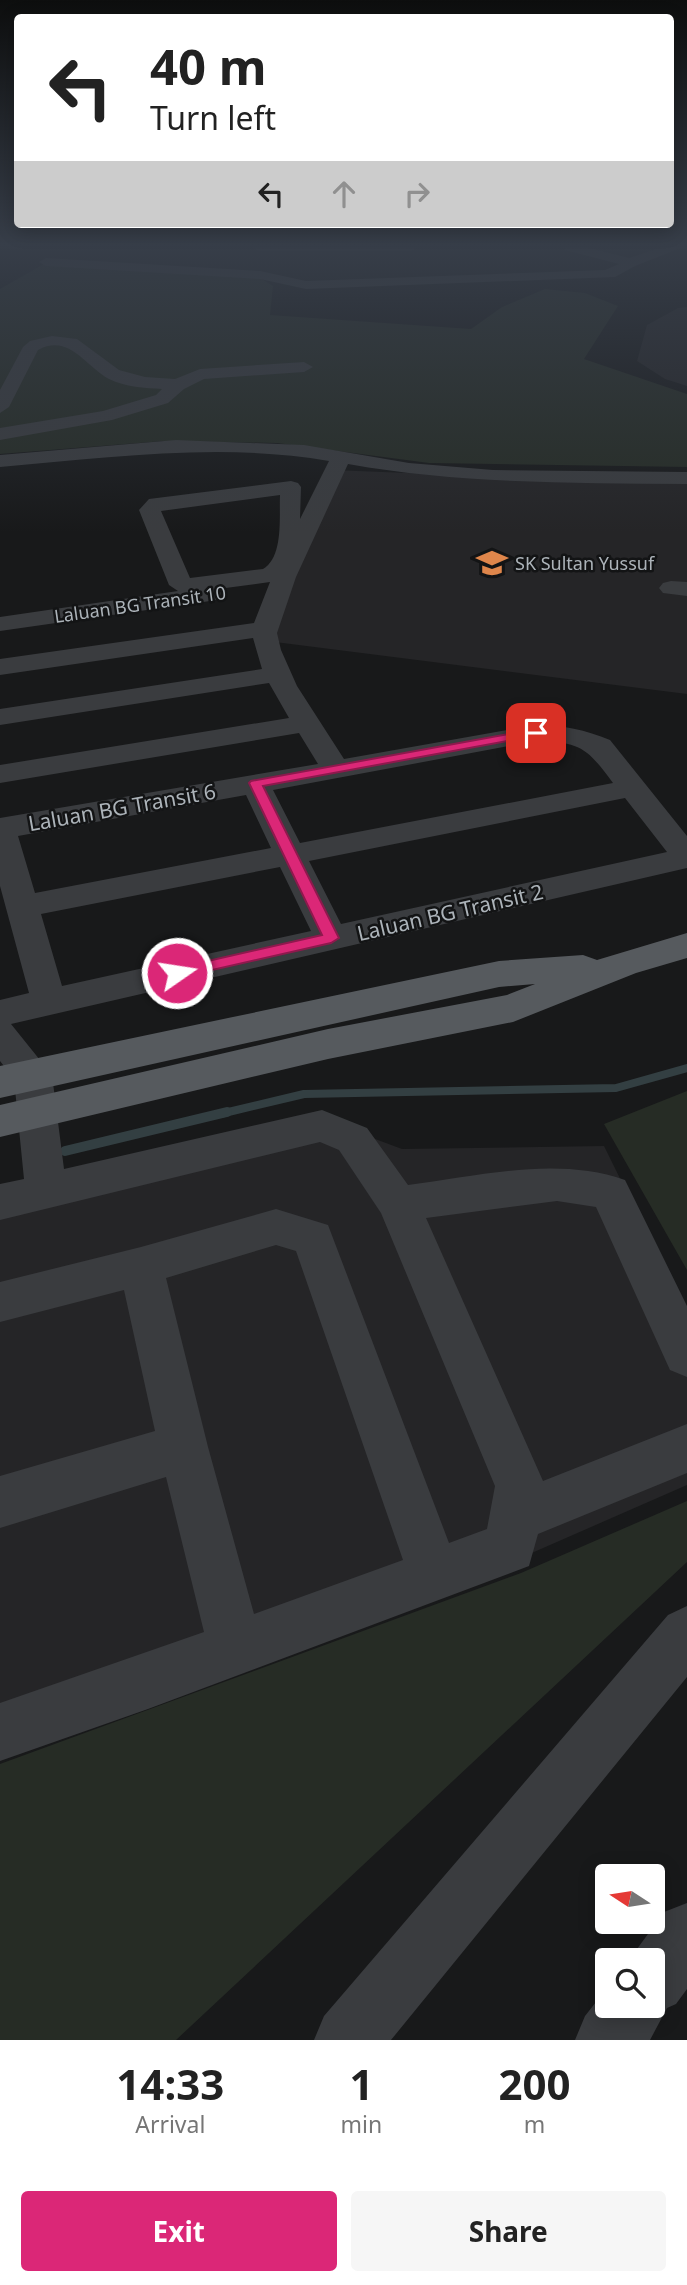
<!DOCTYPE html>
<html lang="en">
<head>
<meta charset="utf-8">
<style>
  :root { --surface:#fff; --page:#f6f6f6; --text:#222; --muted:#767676; --accent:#db2777 }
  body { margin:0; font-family:"Noto Sans",sans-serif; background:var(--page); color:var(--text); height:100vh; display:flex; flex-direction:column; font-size:26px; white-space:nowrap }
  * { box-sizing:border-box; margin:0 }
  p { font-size:23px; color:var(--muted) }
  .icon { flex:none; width:38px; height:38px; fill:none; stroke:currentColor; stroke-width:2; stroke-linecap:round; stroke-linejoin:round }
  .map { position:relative; height:2040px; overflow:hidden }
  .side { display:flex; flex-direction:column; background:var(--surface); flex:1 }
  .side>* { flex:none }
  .hud { position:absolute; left:14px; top:14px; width:660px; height:214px; border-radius:7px; box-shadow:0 4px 18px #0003; background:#fff; color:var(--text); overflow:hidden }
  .needle { width:46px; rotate:282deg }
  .controls { position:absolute; left:595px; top:1864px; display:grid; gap:14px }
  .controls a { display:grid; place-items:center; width:70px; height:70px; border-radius:7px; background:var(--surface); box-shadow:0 4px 18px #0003; font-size:35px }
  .pin { position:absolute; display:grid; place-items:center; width:60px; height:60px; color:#fff; margin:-30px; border-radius:14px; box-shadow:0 4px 10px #0006 }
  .me { position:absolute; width:77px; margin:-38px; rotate:77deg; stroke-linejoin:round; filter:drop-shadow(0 0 5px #0008) }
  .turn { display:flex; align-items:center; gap:24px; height:147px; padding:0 21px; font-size:32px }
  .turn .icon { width:91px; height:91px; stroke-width:2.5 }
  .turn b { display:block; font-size:49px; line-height:60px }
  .lanes { display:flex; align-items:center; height:66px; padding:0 21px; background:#0003; justify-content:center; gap:35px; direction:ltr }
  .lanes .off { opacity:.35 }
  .eta { display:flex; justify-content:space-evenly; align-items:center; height:119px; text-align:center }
  .eta b { font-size:42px; font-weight:700; line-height:49px }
  .action { display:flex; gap:14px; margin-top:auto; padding:14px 21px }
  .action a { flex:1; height:80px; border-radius:7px; background:var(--accent); color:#fff; font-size:28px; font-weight:700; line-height:80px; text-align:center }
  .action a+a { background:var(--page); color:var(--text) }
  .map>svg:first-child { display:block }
</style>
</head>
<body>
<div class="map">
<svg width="687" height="2040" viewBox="0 0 687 2040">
  <rect width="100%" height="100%" fill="#18191a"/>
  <!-- built -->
  <path fill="#252527" d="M687,307V386L665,379L637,361L647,325L678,308Z
    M332,470L687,484V694L267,641Z
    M311,1115L402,1149L604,1146L687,1314V1485L518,1559L0,1748V1189Z"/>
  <!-- green -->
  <path fill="#262c25" d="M49,261L257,276L273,286L270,315L471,329L502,307L545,289L585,293L618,306L584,359L687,394V467L429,463L277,443L164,441L0,454V289Z
    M687,1091V1270L604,1124Z
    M687,1501V1562L176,2040H0V1764L521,1573Z"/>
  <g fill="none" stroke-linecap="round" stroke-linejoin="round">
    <!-- stream-far1 -->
    <path stroke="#333f42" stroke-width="8" d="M220,1114L304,1094L616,1088L687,1068"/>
    <!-- stream -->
    <path stroke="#333f42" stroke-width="10" d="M65,1151L227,1112"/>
    <!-- minor -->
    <path fill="#3a3c3f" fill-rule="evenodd" d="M252,247H418L411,251H259Z
      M563,247H585L629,258L663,247H683L635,266L615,277L306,289L260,279L46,266L39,262L46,258L260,271L306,281L605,270L619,264L565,250Z
      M52,336L77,339L119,370L145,377L175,379L200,369L304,362L313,367L304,372L204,379L184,389L168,403L112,420L0,440V428L103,411L156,395L162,389C145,388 125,387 109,379C85,366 69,333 38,350L9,407L0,413V390L23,347L30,341Z
      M176,440L304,445L409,463L493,470L687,472V484C573,483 460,484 348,464L296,577L277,633L281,650L297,686L344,759L536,725C562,725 586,730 610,740L687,836V868L11,1024L52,1075L64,1169L322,1110L367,1128L408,1185C479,1176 556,1156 625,1180L687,1306V1377L670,1370L596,1207L557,1201L426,1218L543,1481L687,1424V1473L538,1534L529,1566L148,1709L0,1761V1703L204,1632L166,1477L0,1528V1476L155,1431L124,1290L0,1322V1282L141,1247L276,1209L328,1225L449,1543L487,1529L495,1486L381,1213L339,1150L320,1142L0,1220V1184L24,1179L14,1079L0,1061V1000L29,993L0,886V818L318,764L299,733L0,783V765L289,718L269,683L0,725V709L262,669L253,638L0,675V659L254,623L270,582L218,589L222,594L219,599L210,601L0,631V617L178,591L169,585L139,510L149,499L291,481L298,483L301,487L300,519L329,461C220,442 109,458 0,467V455ZM280,495C279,516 284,557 263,569L190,578L161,511ZM536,741C581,742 587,748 613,783L300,843L273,790ZM246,795L271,848L35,893L18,836ZM625,798L667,852L341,924L309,861ZM280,867L311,931L62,986L41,914ZM276,1245L296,1251L403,1560L254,1614L208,1447L166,1278Z
      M671,581L687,582V596L663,593L659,588L663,583Z
      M687,1606V1677L391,2040H314L324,2016L668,1615Z
      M687,1903V1989L676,2004L667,2008L650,2040H575L585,2016L607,1988V2006H653V1960H629L664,1912Z"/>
    <!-- major -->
    <path fill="#565a5e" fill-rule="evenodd" d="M687,933V958L636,973L513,1022L328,1059L0,1137V1105L328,1029L507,995L535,984L499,987L0,1098V1066L499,961L583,955L597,960Z"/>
  </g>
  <!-- sky -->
  <linearGradient id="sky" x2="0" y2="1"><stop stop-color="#0d0e0e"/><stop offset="0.46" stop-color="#373e49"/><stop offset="1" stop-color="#373e49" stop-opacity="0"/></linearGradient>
  <rect width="687" height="532" fill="url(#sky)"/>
  <!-- route -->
  <path fill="#db2777" stroke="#8e194d" stroke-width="2" d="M536,729L542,733L540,735L263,786L339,938L331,943L177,978L172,977L169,973L172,969L177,968L322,935L249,783L251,781Z"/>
  <!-- icons -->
  <defs>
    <symbol id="school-bare" viewBox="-9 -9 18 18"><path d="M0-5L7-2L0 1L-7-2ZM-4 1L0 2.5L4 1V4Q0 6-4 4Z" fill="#df864b" stroke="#131415" stroke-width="2.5" paint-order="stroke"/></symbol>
  </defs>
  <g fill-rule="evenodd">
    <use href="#school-bare" x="470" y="541" width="44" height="44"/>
  </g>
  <g text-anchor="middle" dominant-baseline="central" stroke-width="5" stroke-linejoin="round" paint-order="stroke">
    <!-- far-poi labels -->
    <g font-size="18" fill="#acb3b9" stroke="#131415" text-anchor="start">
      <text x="515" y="563">SK Sultan Yussuf</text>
    </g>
    <!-- far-street labels -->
    <g font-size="18" fill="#acb3b9" stroke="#131415">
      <text transform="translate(140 604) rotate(-8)">Laluan BG Transit 10</text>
    </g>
    <!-- street labels -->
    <g font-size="21" fill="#acb3b9" stroke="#131415">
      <text transform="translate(122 807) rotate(-10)">Laluan BG Transit 6</text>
      <text transform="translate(450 912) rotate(-13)">Laluan BG Transit 2</text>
    </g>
  </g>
</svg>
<div class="controls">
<a><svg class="needle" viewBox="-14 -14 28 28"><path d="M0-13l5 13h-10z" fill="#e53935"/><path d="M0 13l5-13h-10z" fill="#767676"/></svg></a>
<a><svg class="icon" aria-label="search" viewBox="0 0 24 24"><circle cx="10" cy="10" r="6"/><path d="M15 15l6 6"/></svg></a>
</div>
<div class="pin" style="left:536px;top:733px;background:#d93025"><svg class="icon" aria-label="arrive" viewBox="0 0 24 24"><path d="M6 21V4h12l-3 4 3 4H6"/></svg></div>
<svg class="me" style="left:177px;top:973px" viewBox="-20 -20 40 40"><circle r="17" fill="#db2777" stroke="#fff" stroke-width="3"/><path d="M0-11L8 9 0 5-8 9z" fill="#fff"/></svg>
<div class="hud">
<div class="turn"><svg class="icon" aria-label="left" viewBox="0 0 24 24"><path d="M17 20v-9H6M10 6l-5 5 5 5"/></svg><div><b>40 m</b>Turn left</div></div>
<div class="lanes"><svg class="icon" aria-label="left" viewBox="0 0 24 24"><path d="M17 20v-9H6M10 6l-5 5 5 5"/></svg><svg class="icon off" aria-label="ahead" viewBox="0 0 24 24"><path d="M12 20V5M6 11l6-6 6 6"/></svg><svg class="icon off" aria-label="right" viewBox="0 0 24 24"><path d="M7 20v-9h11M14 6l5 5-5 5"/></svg></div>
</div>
</div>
<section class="side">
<div class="eta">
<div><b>14:33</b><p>Arrival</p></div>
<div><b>1</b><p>min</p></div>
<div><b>200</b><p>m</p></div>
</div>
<div class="action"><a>Exit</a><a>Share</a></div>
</section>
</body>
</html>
